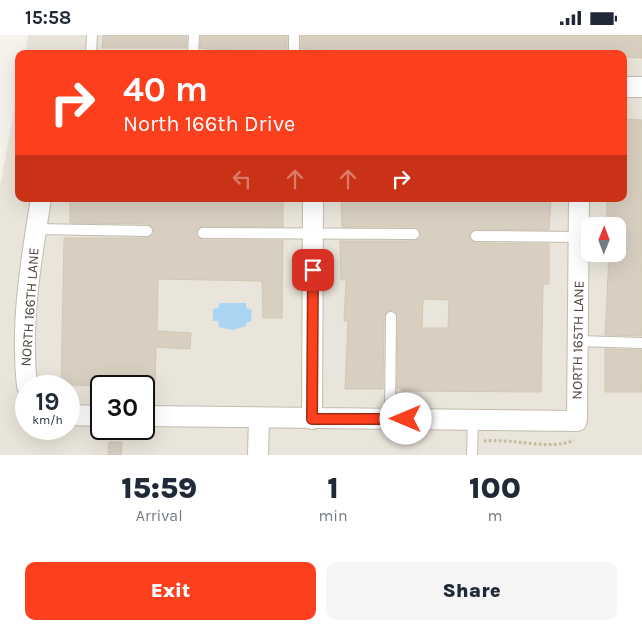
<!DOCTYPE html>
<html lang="en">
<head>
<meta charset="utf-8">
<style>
  :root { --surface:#fff; --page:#f6f6f7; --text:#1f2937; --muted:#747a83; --accent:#fc3f1d }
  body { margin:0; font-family:Karla,sans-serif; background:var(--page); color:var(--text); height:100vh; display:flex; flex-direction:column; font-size:19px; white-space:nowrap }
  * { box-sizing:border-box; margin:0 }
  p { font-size:16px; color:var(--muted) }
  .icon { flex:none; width:28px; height:28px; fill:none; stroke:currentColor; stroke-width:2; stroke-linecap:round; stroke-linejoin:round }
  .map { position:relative; height:420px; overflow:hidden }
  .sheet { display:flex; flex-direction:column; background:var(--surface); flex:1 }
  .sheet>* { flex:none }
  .banner { position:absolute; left:15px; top:15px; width:612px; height:152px; border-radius:10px; box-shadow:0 5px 20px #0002; background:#fc3f1d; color:#fff; overflow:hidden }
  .needle { width:32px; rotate:1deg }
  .buttons { position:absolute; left:581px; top:182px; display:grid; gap:10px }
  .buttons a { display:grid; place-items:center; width:45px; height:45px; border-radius:10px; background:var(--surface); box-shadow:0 5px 20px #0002; font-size:25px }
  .speed { position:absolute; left:15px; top:340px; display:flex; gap:10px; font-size:25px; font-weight:700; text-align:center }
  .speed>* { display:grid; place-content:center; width:65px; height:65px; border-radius:50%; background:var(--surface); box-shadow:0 5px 20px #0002; line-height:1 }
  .speed small { font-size:12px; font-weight:400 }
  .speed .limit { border:2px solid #111; border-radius:8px; background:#fff; color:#111 }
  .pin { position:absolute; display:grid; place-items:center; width:42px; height:42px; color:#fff; margin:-21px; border-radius:10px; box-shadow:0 2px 8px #0006 }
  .me { position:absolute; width:55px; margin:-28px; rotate:270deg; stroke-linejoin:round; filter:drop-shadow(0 0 4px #0008) }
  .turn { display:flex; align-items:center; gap:18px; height:105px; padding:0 25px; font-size:22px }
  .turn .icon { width:65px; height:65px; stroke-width:2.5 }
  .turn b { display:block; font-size:35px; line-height:42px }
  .lanes { display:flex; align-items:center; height:48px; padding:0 25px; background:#0003; justify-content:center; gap:25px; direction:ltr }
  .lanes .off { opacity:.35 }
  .eta { display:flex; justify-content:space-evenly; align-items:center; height:85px; text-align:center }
  .eta b { font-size:30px; font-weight:800; line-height:35px }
  .cta { display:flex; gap:10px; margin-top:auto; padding:10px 25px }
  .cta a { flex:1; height:58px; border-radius:10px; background:var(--accent); color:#fff; font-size:20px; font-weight:800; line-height:58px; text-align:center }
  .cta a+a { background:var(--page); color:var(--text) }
  .status { display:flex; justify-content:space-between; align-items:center; height:35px; padding:0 25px; background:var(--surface); direction:ltr }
  .status svg { height:14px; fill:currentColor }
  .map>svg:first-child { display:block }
</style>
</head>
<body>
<div class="status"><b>15:58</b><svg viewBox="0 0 49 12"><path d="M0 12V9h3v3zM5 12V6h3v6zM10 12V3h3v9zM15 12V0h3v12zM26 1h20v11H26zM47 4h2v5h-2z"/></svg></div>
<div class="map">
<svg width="642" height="420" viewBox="0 0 642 420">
  <rect width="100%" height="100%" fill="#f6f3ec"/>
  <!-- residential -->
  <path fill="#eae5da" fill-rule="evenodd" d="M28,0H642V420H0V151L19,51V164H624V19H25ZM590,191H618V219H590ZM26,351H69V394H26ZM101,351H144V394H101Z"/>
  <!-- water -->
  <path fill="#a9d4f2" d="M220,268H246V273L252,275L251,287H247L246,291L233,295L219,292L218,286H213V274L218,273Z"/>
  <!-- building -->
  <path fill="#d8cfc1" stroke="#d3c7b4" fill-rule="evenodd" d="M103,0H187L186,13H102Z
    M201,0H287V14L285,16L203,14L200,13Z
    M301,0H642V23L624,22V19H453L386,16L385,18L301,14Z
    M624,84L642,85V301L605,300L609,219H618V191H607V164H624Z
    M70,164H283V192L203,191L196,197L197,202L203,205H283L282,283H263L262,246L158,244L157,296L191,298L190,314L156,312L155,351L61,350L64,203H147L154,197L153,192L147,189L70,188Z
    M341,164H551L549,195L476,194L469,200L470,205L476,208L549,209V249H543L541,357L401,356V353H397L398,282L392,275L387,276L384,282L383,354H345L348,286H344L346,245H341L340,206H414L420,203L421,199L414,192H342ZM423,264L449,265L448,293H422Z
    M605,314L642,315V357H605Z
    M109,407H122L121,420H108Z"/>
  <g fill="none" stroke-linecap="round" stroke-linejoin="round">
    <defs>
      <path id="service" d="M91,19L92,0
        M193,19L194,0
        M294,19V0
        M36,194L147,196
        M203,198L414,199
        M476,201L579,202
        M578,306L642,308
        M390,384L391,282
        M472,420L473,385"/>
      <path id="minor" d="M624,52H642
        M27,351C20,289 31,225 41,164
        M69,380L101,381
        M144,381L577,386L579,164
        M312,384L313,164
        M258,420L259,383"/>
    </defs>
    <!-- service casing -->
    <use href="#service" stroke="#c2bbae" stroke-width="12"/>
    <!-- minor casing -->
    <use href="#minor" stroke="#c2bbae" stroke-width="22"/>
    <!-- path -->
    <path stroke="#c4b79f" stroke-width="3" stroke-dasharray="2.5 2.5" stroke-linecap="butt" d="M484,406C511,403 552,416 574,405"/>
    <!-- service -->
    <use href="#service" stroke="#fff" stroke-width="10"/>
    <!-- minor -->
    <use href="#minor" stroke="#fff" stroke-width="20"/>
  </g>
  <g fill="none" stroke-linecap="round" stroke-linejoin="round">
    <defs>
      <path id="route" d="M313,235L312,384H406"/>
    </defs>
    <!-- route casing -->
    <use href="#route" stroke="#a42913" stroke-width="12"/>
    <!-- route -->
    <use href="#route" stroke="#fc3f1d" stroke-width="9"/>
  </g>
  <g text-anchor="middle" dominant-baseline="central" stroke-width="4" stroke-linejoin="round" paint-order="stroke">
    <!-- street labels -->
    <g font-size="14" fill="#4b4439" stroke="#fff">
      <text transform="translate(30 272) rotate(-86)">NORTH 166TH LANE</text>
      <text transform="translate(578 305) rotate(-89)">NORTH 165TH LANE</text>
    </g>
  </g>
</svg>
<div class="buttons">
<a><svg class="needle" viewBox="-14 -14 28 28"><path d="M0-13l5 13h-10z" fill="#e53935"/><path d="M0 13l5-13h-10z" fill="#747a83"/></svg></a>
</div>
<div class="speed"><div>19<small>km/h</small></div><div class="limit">30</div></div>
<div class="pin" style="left:313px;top:235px;background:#d93025"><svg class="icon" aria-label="arrive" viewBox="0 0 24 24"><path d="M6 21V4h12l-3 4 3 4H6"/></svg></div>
<svg class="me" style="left:406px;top:384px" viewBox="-20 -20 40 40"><circle r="19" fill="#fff"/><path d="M0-13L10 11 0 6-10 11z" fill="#fc3f1d"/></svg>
<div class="banner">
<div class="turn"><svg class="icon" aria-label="right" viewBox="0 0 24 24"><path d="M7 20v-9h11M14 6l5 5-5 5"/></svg><div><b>40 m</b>North 166th Drive</div></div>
<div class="lanes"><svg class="icon off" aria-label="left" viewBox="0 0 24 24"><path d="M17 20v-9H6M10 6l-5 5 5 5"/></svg><svg class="icon off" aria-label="ahead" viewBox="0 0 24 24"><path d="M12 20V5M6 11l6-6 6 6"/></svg><svg class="icon off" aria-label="ahead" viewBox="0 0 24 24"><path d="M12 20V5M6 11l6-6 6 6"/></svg><svg class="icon" aria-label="right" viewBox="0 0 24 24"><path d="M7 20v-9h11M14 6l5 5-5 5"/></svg></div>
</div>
</div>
<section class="sheet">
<div class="eta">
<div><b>15:59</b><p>Arrival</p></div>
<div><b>1</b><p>min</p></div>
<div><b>100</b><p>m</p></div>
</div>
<div class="cta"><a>Exit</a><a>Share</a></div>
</section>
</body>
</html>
